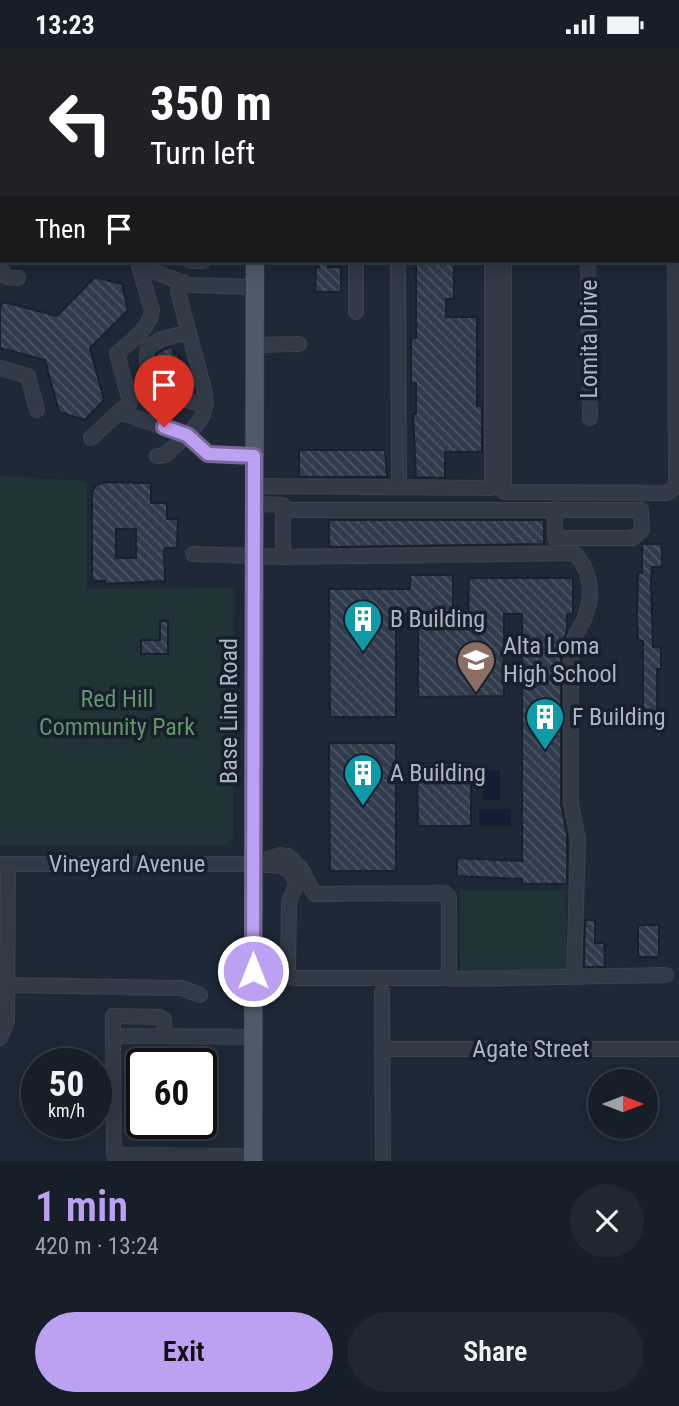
<!DOCTYPE html>
<html lang="en">
<head>
<meta charset="utf-8">
<style>
  :root { --surface:#161e28; --page:#1f2730; --text:#f1f3f6; --muted:#9ea2a8; --line:#353c45; --accent:#bca0f2 }
  body { margin:0; font-family:"Roboto Condensed",sans-serif; background:var(--page); color:var(--text); height:100vh; display:flex; flex-direction:column; font-size:26px; white-space:nowrap }
  * { box-sizing:border-box; margin:0 }
  p { font-size:23px; color:var(--muted) }
  .icon { flex:none; width:38px; height:38px; fill:none; stroke:currentColor; stroke-width:2; stroke-linecap:round; stroke-linejoin:round }
  .map { position:relative; height:1112px; overflow:hidden }
  .sheet { display:flex; flex-direction:column; background:var(--surface); flex:1 }
  .sheet>* { flex:none }
  .banner { position:absolute; left:0px; top:0px; width:679px; height:214px; box-shadow:0 4px 18px #0003,0 0 0 2px var(--line); background:#202124; color:#fff; overflow:hidden }
  .needle { width:46px; rotate:90deg }
  .buttons { position:absolute; left:588px; top:1020px; display:grid; gap:14px }
  .buttons a { display:grid; place-items:center; width:70px; height:70px; border-radius:50%; background:var(--surface); box-shadow:0 4px 18px #0003,0 0 0 2px var(--line); font-size:35px }
  .speed { position:absolute; left:21px; top:999px; display:flex; gap:14px; font-size:35px; font-weight:700; text-align:center }
  .speed>* { display:grid; place-content:center; width:91px; height:91px; border-radius:50%; background:var(--surface); box-shadow:0 4px 18px #0003,0 0 0 2px var(--line); line-height:1 }
  .speed small { font-size:18px; font-weight:400 }
  .speed .limit { border:4px solid #111; border-radius:10px; background:#fff; color:#111 }
  .pin { position:absolute; display:grid; place-items:center; width:60px; height:60px; color:#fff; margin:-72px -30px; border-radius:50% 50% 50% 0; rotate:-45deg; box-shadow:0 0 7px #0007 }
  .pin .icon { rotate:45deg }
  .me { position:absolute; width:77px; margin:-38px; rotate:0deg; stroke-linejoin:round; filter:drop-shadow(0 0 5px #0008) }
  .turn { display:flex; align-items:center; gap:24px; height:147px; padding:0 35px; font-size:32px }
  .turn .icon { width:91px; height:91px; stroke-width:2.5 }
  .turn b { display:block; font-size:49px; line-height:60px }
  .then { display:flex; align-items:center; height:66px; padding:0 35px; background:#0003; gap:14px; font-size:26px }
  .round { display:grid; place-items:center; flex:none; width:74px; height:74px; border-radius:37px; background:var(--page) }
  .summary { display:flex; align-items:center; justify-content:space-between; height:119px; padding:0 35px }
  h1 { font-size:42px; font-weight:600; line-height:52px; color:var(--accent) }
  .action { display:flex; gap:14px; margin-top:auto; padding:14px 35px }
  .action a { flex:1; height:80px; border-radius:42px; background:var(--accent); color:#111; font-size:28px; font-weight:600; line-height:80px; text-align:center }
  .action a+a { background:var(--page); color:var(--text) }
  .status { display:flex; justify-content:space-between; align-items:center; height:49px; padding:0 35px; background:var(--surface); direction:ltr }
  .status svg { height:19px; fill:currentColor }
  .map>svg:first-child { display:block }
</style>
</head>
<body>
<div class="status"><b>13:23</b><svg viewBox="0 0 49 12"><path d="M0 12V9h3v3zM5 12V6h3v6zM10 12V3h3v9zM15 12V0h3v12zM26 1h20v11H26zM47 4h2v5h-2z"/></svg></div>
<div class="map">
<svg width="679" height="1112" viewBox="0 0 679 1112">
  <defs>
    <pattern id="building-back-hatch" width="6" height="6" patternUnits="userSpaceOnUse" patternTransform="scale(1.75)"><rect width="6" height="6" fill="#303c4d"/><path d="M-1 5l2 2M0 0l6 6M5-1l2 2" fill="none" stroke="#4b5665"/></pattern>
  </defs>
  <rect width="100%" height="100%" fill="#1e2836"/>
  <!-- green -->
  <path fill="#203437" d="M0,427L87,432V540L234,539L233,788L227,796H0Z
    M459,841H566V926H460Z"/>
  <!-- water -->
  <path fill="#121f32" d="M483,721L500,722V751H483Z
    M479,760H511V777H479Z"/>
  <!-- building -->
  <path fill="url(#building-back-hatch)" stroke="#19212c" stroke-width="2" fill-rule="evenodd" d="M416,212L454,214V250H446V268H477V357H482V403H445V429L416,428L413,365H416V334H411V289H416Z
    M319,213H328V218H341V243H315L316,218H319Z
    M95,228L122,235L128,261L90,299L104,351L85,371L59,363L45,311L0,299V257L4,253L57,267Z
    M172,297L174,305L178,304L181,317H178L182,332L166,336L158,334L157,304Z
    M299,401H385L387,428H301L299,426Z
    M105,433L151,434V454H167V470H178L177,499H165L164,502L165,532L105,535V532H95L92,529V444L96,436ZM116,480H136V509H116Z
    M329,471H544V495L329,498Z
    M642,495H662V518H652L651,532L653,598H661V620H657V662H643V592L638,591L637,568L638,524H642Z
    M410,526H453V574H468L469,529H573V565H567V582L561,600V755L567,786V835H522V830L457,827V809L522,812V565H504V647L418,648V565H396V668H330L329,540H410Z
    M160,572H168V605H141V591H160Z
    M329,694H396V822H330Z
    M417,714H471V777H418Z
    M585,871H595V894H604L605,918H584Z
    M638,876H659V908H638Z"/>
  <g fill="none" stroke-linecap="round" stroke-linejoin="round">
    <defs>
      <path id="minor" d="M72,0V2
        M464,0V2
        M145,2V0
        M677,28H679
        M0,29L2,42
        M138,212L139,217L189,236L255,238
        M190,212H203
        M356,212V263
        M398,212L399,439
        M504,212V443L666,444L672,441L676,434L675,212
        M588,212L590,369
        M0,218L6,228L18,229
        M255,296L299,295
        M0,319L28,327L37,361
        M141,340L206,356
        M147,342C152,323 144,313 148,298L162,290L189,283
        M119,363L187,386C202,371 206,367 205,344L178,243L183,233
        M91,389L130,353L117,305C129,293 151,279 152,261L139,217
        M157,407L165,406L187,386L208,405L254,407
        M254,437L492,439V212
        M555,460V482
        M283,461H641L642,481L633,489H555
        M193,505L283,508V456L254,455
        M283,508L574,504C590,519 594,544 586,565C582,578 573,586 571,600V755L578,790L574,928
        M0,815H253L281,817L289,821L294,829L296,837L289,853L288,924L293,929H444L449,926V848L445,844L314,845L302,821L288,807L280,806L253,815
        M447,928L452,930L666,926
        M8,936L182,939L200,946
        M382,943L383,1112
        M113,987V967L160,968L164,971L165,987
        M0,989L7,972L8,815
        M382,1000H679
        M253,1107L114,1106L113,987L253,988"/>
      <path id="major" d="M256,0V2
        M677,106H679
        M0,116H2
        M253,1112L255,212"/>
    </defs>
    <!-- minor casing -->
    <use href="#minor" stroke="#3b4350" stroke-width="16"/>
    <!-- major casing -->
    <use href="#major" stroke="#3b4350" stroke-width="19"/>
    <!-- minor -->
    <use href="#minor" stroke="#323a46" stroke-width="14"/>
    <!-- major -->
    <use href="#major" stroke="#4f5967" stroke-width="18"/>
  </g>
  <g fill="none" stroke-linecap="round" stroke-linejoin="round">
    <defs>
      <path id="route" d="M164,378L187,386L208,405L254,407L253,922"/>
    </defs>
    <!-- route casing -->
    <use href="#route" stroke="#7a689d" stroke-width="18"/>
    <!-- route -->
    <use href="#route" stroke="#bca0f2" stroke-width="12"/>
  </g>
  <!-- icons -->
  <defs>
    <symbol id="building-pin" viewBox="-11 -11 22 30"><path d="M0 17L-7.5 6A9.5 9.5 0 1 1 7.5 6Z" fill="#0f9aa8" stroke="#171f2a"/><path d="M-4-6H4V6H1V3H-1V6H-4ZM-2.5-4.3h1.7v1.8h-1.7ZM.8-4.3h1.7v1.8H.8ZM-2.5-1h1.7V.8h-1.7ZM.8-1h1.7V.8H.8Z" fill="#fff"/></symbol>
    <symbol id="school-pin" viewBox="-11 -11 22 30"><path d="M0 17L-7.5 6A9.5 9.5 0 1 1 7.5 6Z" fill="#8d6e63" stroke="#171f2a"/><path d="M0-5L7-2L0 1L-7-2ZM-4 1L0 2.5L4 1V4Q0 6-4 4Z" fill="#fff"/></symbol>
  </defs>
  <g fill-rule="evenodd">
    <use href="#building-pin" x="341" y="548" width="44" height="60"/>
    <use href="#school-pin" x="454" y="589" width="44" height="60"/>
    <use href="#building-pin" x="523" y="646" width="44" height="60"/>
    <use href="#building-pin" x="341" y="702" width="44" height="60"/>
  </g>
  <g text-anchor="middle" dominant-baseline="central" stroke-width="7" stroke-linejoin="round" paint-order="stroke">
    <!-- street labels -->
    <g font-size="24" fill="#abb4c4" stroke="#171f2a">
      <text transform="translate(589 290) rotate(-90)">Lomita Drive</text>
      <text transform="translate(229 662) rotate(-90)">Base Line Road</text>
      <text x="127" y="815">Vineyard Avenue</text>
      <text x="531" y="1000">Agate Street</text>
    </g>
    <!-- poi labels -->
    <g font-size="24" fill="#abb4c4" stroke="#171f2a" text-anchor="start">
      <text x="390" y="570">B Building</text>
      <text x="503" y="597">Alta Loma<tspan x="503" dy="28">High School</tspan></text>
      <text x="572" y="668">F Building</text>
      <text x="390" y="724">A Building</text>
    </g>
    <!-- park labels -->
    <g font-size="24" fill="#63946f" stroke="#171f2a">
      <text x="117" y="650">Red Hill<tspan x="117" dy="28">Community Park</tspan></text>
    </g>
  </g>
</svg>
<div class="buttons">
<a><svg class="needle" viewBox="-14 -14 28 28"><path d="M0-13l5 13h-10z" fill="#e53935"/><path d="M0 13l5-13h-10z" fill="#9ea2a8"/></svg></a>
</div>
<div class="speed"><div>50<small>km/h</small></div><div class="limit">60</div></div>
<div class="pin" style="left:164px;top:378px;background:#d93025"><svg class="icon" aria-label="arrive" viewBox="0 0 24 24"><path d="M6 21V4h12l-3 4 3 4H6"/></svg></div>
<svg class="me" style="left:253px;top:922px" viewBox="-20 -20 40 40"><circle r="17" fill="#bca0f2" stroke="#fff" stroke-width="3"/><path d="M0-11L8 9 0 5-8 9z" fill="#fff"/></svg>
<div class="banner">
<div class="turn"><svg class="icon" aria-label="left" viewBox="0 0 24 24"><path d="M17 20v-9H6M10 6l-5 5 5 5"/></svg><div><b>350 m</b>Turn left</div></div>
<div class="then">Then<svg class="icon" aria-label="arrive" viewBox="0 0 24 24"><path d="M6 21V4h12l-3 4 3 4H6"/></svg></div>
</div>
</div>
<section class="sheet">
<div class="summary"><div><h1>1 min</h1><p>420 m · 13:24</p></div><a class="round"><svg class="icon" aria-label="close" viewBox="0 0 24 24"><path d="M6 6l12 12M18 6L6 18"/></svg></a></div>
<div class="action"><a>Exit</a><a>Share</a></div>
</section>
</body>
</html>
